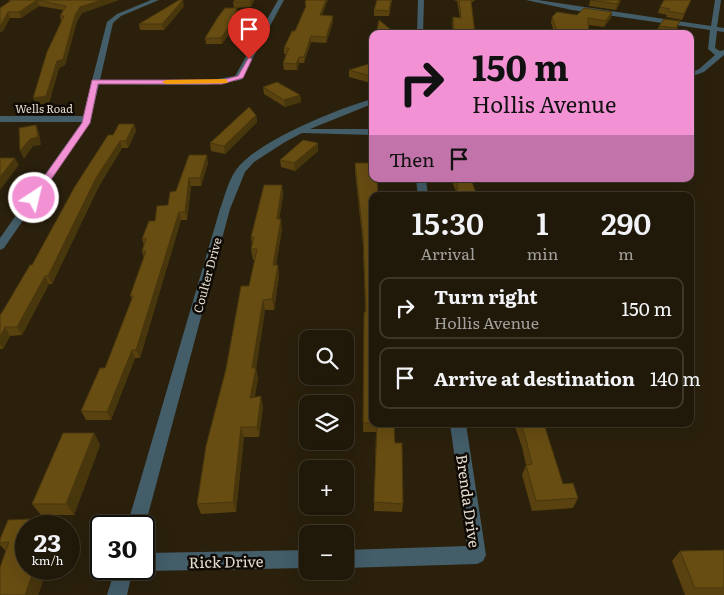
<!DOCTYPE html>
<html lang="en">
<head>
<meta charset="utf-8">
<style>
  :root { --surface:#201809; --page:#282112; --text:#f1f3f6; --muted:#a2a09c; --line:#3d372a }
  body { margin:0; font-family:Literata,serif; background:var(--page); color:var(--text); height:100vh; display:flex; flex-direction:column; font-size:19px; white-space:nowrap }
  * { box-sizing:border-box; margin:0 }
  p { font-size:16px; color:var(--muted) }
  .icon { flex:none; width:28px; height:28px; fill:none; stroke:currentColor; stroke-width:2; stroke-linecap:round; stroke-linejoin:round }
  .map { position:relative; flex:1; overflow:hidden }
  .side { position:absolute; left:369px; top:192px; width:325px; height:235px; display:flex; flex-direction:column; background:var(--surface); border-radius:10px; box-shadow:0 5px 20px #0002,0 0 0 1px var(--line) }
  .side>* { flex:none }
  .banner { position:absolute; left:369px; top:30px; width:325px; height:152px; border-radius:10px; box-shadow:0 5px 20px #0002,0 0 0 1px var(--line); background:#f391d5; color:#111; overflow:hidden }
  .controls { position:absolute; left:299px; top:330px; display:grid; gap:10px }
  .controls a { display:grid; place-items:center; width:55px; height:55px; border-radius:10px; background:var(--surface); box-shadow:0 5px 20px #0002,0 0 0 1px var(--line); font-size:25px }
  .speed { position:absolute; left:15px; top:515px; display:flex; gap:10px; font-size:25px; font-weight:700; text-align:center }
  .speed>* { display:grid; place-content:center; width:65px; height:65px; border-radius:50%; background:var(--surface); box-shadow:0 5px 20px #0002,0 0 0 1px var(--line); line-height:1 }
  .speed small { font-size:12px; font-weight:400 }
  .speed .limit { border:2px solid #111; border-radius:8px; background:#fff; color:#111 }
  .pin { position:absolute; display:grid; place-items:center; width:42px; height:42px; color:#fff; margin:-51px -21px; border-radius:50% 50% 50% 0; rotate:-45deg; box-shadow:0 0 5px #0007 }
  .pin .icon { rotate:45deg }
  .me { position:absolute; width:55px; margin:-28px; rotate:35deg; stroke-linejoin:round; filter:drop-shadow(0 0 4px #0008) }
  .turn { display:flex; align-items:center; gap:18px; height:105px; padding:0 20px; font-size:22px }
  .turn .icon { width:65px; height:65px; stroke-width:2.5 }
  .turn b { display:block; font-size:35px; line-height:42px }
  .then { display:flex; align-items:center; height:48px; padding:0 20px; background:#0003; gap:10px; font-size:19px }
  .eta { display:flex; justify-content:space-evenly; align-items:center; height:85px; text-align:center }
  .eta b { font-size:30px; font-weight:600; line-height:35px }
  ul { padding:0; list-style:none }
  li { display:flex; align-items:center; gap:15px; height:62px; margin:0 10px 8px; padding:0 10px; border:2px solid var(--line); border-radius:10px }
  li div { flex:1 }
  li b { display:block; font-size:19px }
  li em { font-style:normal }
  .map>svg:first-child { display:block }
</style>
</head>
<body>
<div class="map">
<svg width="724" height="595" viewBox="0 0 724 595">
  <rect width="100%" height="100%" fill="#2a200c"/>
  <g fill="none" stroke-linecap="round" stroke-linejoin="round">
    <!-- minor -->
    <path fill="#435d69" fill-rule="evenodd" d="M151,0H159L121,16L113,23L100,80L206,81L235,76L278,0H284L241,80L206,85L99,84L90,123L4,248L0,250V238L82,122H0V116H83L107,22L117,14Z
      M418,0H424L423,34H417Z
      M526,0H538L711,26L715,0H721L717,27L724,28V32L717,31L715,48L720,51L724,50V55L704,72L690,77V73L699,69L715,55L708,49L710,30L572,10Z
      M372,99V104L310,129H372V135L302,133L285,142L254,162L245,172L230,209L145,526L144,528V526H127L220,209C225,196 228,181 236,170C257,141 337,109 372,99Z
      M416,179H426L428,196H418Z
      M450,424H466L486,555L483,561L477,564L345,568V550L467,546Z
      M308,550V568L144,571L138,569H144V553Z
      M115,569H133L127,595H107Z"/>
  </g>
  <!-- wall -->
  <path fill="#59420f" d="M8,0H119L82,13L77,21L65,65L59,68L49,103L36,105L61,21L60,16L63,10L39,6L21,18H10L3,31L0,32V8L10,1Z
    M254,0L251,7L234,8L233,2Z
    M377,0H392L389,16H374V10Z
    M453,0H475L471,3L475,34H453L452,23L453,17L460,18L457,1Z
    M590,0L620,3L616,10L589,6Z
    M691,0L682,20L666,17L667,15L658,13L660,7Z
    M305,2L322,15L333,16V22L326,43L311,42L304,63H299L297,70H284L283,63L286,54H284V48L295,31L306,8Z
    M184,6L164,30H140L139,24Z
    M237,8L238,14L231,31L222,44H206L205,38Z
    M612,12L611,18L604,27L589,25V34H555L551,23L552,17L577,15Z
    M659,26L678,27L675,34H669L657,32Z
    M372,63V81L371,83L349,77V70Z
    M263,87L300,95L301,102L285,107L264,94Z
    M256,115L257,122L225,154L211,151L210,143Z
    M134,124L136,131L128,148H122L99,186L52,284H49L22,335L10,336L3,349H0V314H1L32,265L113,135Z
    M318,143V151L295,171L281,167L280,160Z
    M189,155L208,163L201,186H191L187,220H181L140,358H135L111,420H86L81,411L105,368L132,299L130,296L144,258L142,251L144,245L142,239L155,221L168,205L176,191Z
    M355,163L372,196V424H394L395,443L403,504L402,512L374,511L376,432H363L364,312H365L363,245L355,172Z
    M451,179H471L477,196H455L456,192Z
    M282,185L283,195L279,219L282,229L276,265H278L279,276L274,310H265L256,369L258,379L254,398L263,406L259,437H244L236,512L201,514L197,504L249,286L255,260H253L251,249L252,245L251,237Z
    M514,424H545L544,426L563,484L578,498L573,508L532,511L522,475L526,465L522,447Z
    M94,433L100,445L74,515H41L32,504Z
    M36,526L26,569H47L38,595H0L6,551L0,545V539Z
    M724,550V595H685L672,561L680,551Z"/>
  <!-- shaded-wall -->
  <path fill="#48360d" d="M37,0L39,6L21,18L19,12Z
    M102,0H119L82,13L77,21L65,65L59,68L49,103L36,105L33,98L57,61L75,15L80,7Z
    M183,0L184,6L164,30L162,24Z
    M251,0H254L251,7L250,2Z
    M326,0H328L320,21V15Z
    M620,0H621L620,3L616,10L617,4Z
    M237,8L238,14L231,31L222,44L221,38Z
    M8,12L10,18L3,31L0,32V25Z
    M612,12L611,18L604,27L606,21Z
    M333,16V22L326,43V37Z
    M311,36V42L304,63V57Z
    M299,57V63L297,70L296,64Z
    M372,75V81L371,83V76Z
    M300,95L301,102L285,107L284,100Z
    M256,115L257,122L225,154L224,146Z
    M134,124L136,131L128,148L126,141Z
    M36,125L39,132L41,145L33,146L24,159L20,151Z
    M120,141L122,148L99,186L52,284L48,276L96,178Z
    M318,143V151L295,171L294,163Z
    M207,155L208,163L201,186L200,178Z
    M15,158L19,165L0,190V177Z
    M189,178L191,186L187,220L185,212Z
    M282,185L283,195L278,229L277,219Z
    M179,212L181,220L140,358L136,350Z
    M281,219L282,229L274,276L273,265Z
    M278,265L279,276L274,310L272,299Z
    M45,276L49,284L22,335L17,327Z
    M263,300L265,310L256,369L258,379L253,409L250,398L252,368Z
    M5,327L10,336L3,349L0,344V337Z
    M132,350L135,358L111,420L107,412Z
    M261,396L263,406L259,437L257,427Z
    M241,427L244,437L236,512L233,502Z
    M94,433L100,445L74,515L66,504Z
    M30,519L36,526H28Z
    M26,530V558L19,550Z
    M34,569H47L38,595H25Z"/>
  <!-- building -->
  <path fill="#674d12" stroke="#48360d" d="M12,0H102L80,7L75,15L63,59L57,61L46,96L33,98L47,52L64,16H60L66,6L37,0L19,12H8L1,25H0V8Z
    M179,0H183L162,24H139Z
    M235,0H251L250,2H233Z
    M306,0H326L320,15L333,16L326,37L311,36L304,57H299L296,64L283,63L289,48H284L292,31H295L306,6L305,2Z
    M377,0H391L389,11L374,10Z
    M459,0H471L475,34H454L453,17L461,18Z
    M590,0H620L617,4Z
    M664,0H691L684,14L668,11L670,9L660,7Z
    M225,8H237L230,25L221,38H205L218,17Z
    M584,8L612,12L606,21L588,18L589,34H558L552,17L557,12L577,15Z
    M664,19L680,21L676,28L659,26Z
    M379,20L395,33V34H376Z
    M372,63V75L371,76L349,70Z
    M277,82L300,95L284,100L263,87Z
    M249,107L256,115L224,146L210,143Z
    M119,124H134L126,141H120L96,178L48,276H45L17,327H5L0,337V314H1L30,265H32L74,188L108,135H113Z
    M36,125L38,137L30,139L20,151L19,128Z
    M303,140L318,143L294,163L280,160Z
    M189,155H207L200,178H189L185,212H179L136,350H132L107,412L81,411L100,368H105L133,296H130L146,251H142L146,239H142L149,221H155L157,206L168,205L170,192L176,191Z
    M0,158H15L0,177Z
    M355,163H372V179H377L378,196H372V423H363L364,312H366L363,236Z
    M455,179H471L477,196H458L456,189H458Z
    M264,185H282L277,219H281L273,265H278L272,299L263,300L252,368H256L250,398L261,396L257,427H241L233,502L197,504L206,446L226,369L241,286H249L257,249H251L254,237H251Z
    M377,424H394L395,443H402L403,504L374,502Z
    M521,424H544L563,484L573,483L578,498L536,501L526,465L532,464L525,436Z
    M63,433H94L66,504H32Z
    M30,519L28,526H26V530L19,550H26V569H34L25,595H0V567L9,542L0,543V539L8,520Z
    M724,550V588H695L680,551Z"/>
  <!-- route -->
  <path fill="#f391d5" stroke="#9e5e8a" d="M249,57L252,59L243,78L222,84H98L90,123L37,200L29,198L82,123L92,80H222L238,76Z"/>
  <!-- slow -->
  <path fill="#f59e0b" d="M226,79L228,83L166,84L162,82L166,80Z"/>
  <g text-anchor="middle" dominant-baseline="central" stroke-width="5" stroke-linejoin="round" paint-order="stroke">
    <!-- far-street labels -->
    <g font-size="11" fill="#e3dcd0" stroke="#0f0a04">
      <text x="44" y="108">Wells Road</text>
    </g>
    <!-- street labels -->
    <g font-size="12" fill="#e3dcd0" stroke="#0f0a04">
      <text transform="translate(207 275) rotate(-75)">Coulter Drive</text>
    </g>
    <!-- near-street labels -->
    <g font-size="15" fill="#e3dcd0" stroke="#0f0a04">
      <text transform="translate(469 501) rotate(82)">Brenda Drive</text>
      <text transform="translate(226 561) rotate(-1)">Rick Drive</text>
    </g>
  </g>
</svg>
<div class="controls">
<a><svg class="icon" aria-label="search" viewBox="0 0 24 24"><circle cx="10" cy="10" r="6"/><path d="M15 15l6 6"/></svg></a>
<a><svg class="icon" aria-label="layers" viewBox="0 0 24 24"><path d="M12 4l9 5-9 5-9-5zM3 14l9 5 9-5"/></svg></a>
<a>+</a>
<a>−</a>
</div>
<div class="speed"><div>23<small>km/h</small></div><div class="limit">30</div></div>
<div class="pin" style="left:249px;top:59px;background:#d93025"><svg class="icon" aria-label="arrive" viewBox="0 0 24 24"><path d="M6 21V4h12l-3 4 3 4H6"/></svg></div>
<svg class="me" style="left:34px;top:198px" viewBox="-20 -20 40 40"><circle r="17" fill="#f391d5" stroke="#fff" stroke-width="3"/><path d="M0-11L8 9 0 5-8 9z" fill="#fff"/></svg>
<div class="banner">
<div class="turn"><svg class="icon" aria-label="right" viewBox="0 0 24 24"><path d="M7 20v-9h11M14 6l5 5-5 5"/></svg><div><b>150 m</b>Hollis Avenue</div></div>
<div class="then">Then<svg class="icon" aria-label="arrive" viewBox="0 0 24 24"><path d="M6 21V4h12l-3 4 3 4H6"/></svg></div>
</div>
<section class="side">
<div class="eta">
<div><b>15:30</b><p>Arrival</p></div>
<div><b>1</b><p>min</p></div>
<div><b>290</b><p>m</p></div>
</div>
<ul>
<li><svg class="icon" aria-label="right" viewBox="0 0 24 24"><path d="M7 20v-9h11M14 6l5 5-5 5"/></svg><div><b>Turn right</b><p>Hollis Avenue</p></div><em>150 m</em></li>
<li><svg class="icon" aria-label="arrive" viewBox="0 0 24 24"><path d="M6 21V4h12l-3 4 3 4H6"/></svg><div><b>Arrive at destination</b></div><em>140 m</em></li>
</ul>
</section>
</div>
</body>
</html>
